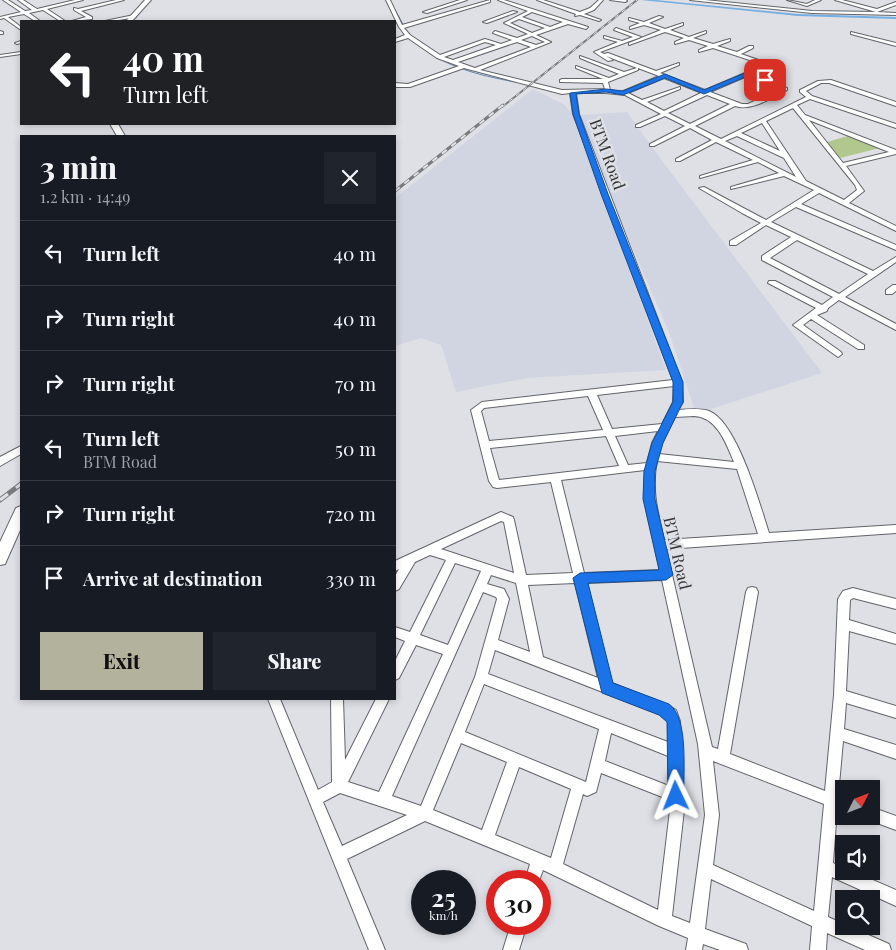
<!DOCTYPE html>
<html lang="en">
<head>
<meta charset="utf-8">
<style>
  :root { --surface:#171b24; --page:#20242c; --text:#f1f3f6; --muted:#9ea1a6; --line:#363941; --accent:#b3b39d }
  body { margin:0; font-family:"Playfair Display",serif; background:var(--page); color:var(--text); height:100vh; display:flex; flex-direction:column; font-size:19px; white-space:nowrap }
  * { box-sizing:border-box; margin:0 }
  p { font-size:16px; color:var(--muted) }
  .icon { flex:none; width:28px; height:28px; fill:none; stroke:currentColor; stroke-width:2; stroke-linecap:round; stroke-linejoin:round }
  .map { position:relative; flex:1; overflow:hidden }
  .side { position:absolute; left:20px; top:135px; width:376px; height:565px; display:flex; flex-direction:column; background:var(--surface); border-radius:0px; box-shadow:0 2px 8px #0003 }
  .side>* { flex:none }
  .guide { position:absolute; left:20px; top:20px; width:376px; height:105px; border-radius:0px; box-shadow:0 2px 8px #0003; background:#202124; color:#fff; overflow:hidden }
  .needle { width:32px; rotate:48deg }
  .tools { position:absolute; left:835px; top:780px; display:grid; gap:10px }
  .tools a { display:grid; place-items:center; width:45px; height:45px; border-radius:0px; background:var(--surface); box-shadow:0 2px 8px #0003; font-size:25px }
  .speed { position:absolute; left:411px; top:870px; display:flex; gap:10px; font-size:25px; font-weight:700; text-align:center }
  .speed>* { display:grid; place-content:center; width:65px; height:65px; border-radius:50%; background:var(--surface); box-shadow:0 2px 8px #0003; line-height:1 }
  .speed small { font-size:12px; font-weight:400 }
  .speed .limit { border:8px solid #d22; background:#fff; color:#111 }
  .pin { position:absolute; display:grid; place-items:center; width:42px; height:42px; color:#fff; margin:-21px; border-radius:10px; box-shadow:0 2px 8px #0006 }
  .me { position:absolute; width:55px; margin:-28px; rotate:358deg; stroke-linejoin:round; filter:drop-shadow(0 0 4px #0008) }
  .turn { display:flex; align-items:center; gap:18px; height:105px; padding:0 20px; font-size:22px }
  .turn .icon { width:65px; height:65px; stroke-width:2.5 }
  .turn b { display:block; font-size:35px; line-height:42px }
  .round { display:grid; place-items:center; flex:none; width:52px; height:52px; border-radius:0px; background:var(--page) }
  .head { display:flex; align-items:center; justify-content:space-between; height:85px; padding:0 20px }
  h1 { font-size:30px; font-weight:800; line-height:38px }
  .primary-button { display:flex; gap:10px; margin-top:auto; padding:10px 20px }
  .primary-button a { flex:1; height:58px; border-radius:0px; background:var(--accent); color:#111; font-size:20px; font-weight:800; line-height:58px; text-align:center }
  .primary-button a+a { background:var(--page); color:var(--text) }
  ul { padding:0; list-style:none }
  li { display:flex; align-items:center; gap:15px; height:65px; padding:0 20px; border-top:1px solid var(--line) }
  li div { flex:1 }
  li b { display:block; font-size:19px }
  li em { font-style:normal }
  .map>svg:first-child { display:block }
</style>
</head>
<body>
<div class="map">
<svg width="896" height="950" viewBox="0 0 896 950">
  <rect width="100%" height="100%" fill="#dee0e6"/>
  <!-- built -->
  <path fill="#d1d5e1" d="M533,89L565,105L572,114L666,370L527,378L456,392L441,345L421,338L395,346V198Z
    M627,112L660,158L822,373L696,414L669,332L606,187L580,115Z"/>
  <!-- green -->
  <path fill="#b2c78d" d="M848,136L880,148L840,158L827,142Z"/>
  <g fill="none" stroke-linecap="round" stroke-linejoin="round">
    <!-- stream -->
    <path stroke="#6289ac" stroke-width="1" d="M394,8L404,26
      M414,41C443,67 478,75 515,82"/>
    <!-- canal -->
    <path fill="#76aedf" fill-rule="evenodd" d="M641,0H656L798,14L896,17V19L798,16Z"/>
    <defs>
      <path id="minor" d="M3,0H8L25,11L32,10L18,0H23L37,9L75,0H83L47,9L65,21H60L43,10L29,13L40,21H35L24,14L8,17L21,27V30L4,18L0,19V17L21,12Z
        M116,0H124L81,11L92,17V19L72,21L86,17L74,10V8L78,9Z
        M386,0H390L402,25L490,0V2L404,28L410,35L440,55L485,39L501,44L512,40L493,33L495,31L517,38L528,34L504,23L528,11L498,0H504L588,27L586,29L568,24L536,35L551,42L480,70L562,90L605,89L603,83L560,82V80L562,79H603L576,68V66L609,78L619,74L580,58V56L624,72L637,68L606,56L613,60L608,61L594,52L618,42L604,38V36L622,41L633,37L614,30L616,28L641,37L600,52L604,54L608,53L656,71L679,63V65L660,73L705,90L745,73L787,88V90C772,97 752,112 735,106L695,126L721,139L806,97L800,92V90L818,81L831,80L896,102V106L829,83H821L806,91L812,96L896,124V128L810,99L797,105L805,115L896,150V154L846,166L864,191L849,203L896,226V231L819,193L801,204L896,245V250L796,207L771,222L873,271L896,257V262L845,297L896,324V330L839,300L828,308L827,311L817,315L864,345V349H858L811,319L803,325L841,352L842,354L838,357L793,325L816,308L768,283L769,281H775L822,305L833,297L762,260V256L791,237L766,225L736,245H730V241L761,223L742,213L699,188L704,187L766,220L814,190L784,176L731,189V187L779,173L758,162L700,178V176L753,160L716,142L680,161H676V159L712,140L690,128L654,146H650V144L685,126L665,116L640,127H636V125L661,114L625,95L606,93H576L579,114L682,382L683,402L678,410C688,409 700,408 709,411C737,422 760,505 769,533L896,525V533L666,549L712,747L718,749L746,592L748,588L752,587L756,588L758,592L730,754L825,791L834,695L838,599L843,591L853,588L896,599V609L853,598L850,600L849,620L896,634V644L849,631L846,691L896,706V718L846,703L844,729L896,745V759L843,741L838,796L844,798V812L837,809L833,863L844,868V871H852L896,890V906L832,877L828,917L844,924V926H848L889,944L891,950H865L827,933L826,950H810L812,926L711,879L705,929L746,944L748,950H720L703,944L702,950H686L688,938L659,926L543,870L539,881H525L530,864L425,821L347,859L385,950H369L268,699H280L318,790L332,782L331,699H343L345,760L376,699H389L348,782L379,792L443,654L416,645L399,678L395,680V661L405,641L395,637V627L410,632L446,560L430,555L415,562L399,589L395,591V576L399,569L395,571V561L501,512L513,517L514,520L526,575L573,573L551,482L497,488L493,487L489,481L471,410L482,402L673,380L573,114L570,93L562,94L464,68L410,87H395V83L408,84L459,66L437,58L408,38L395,42V39L405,35L399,27ZM532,12L563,22L550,27L522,17ZM519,19L545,28L532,33L510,23ZM532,36L545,42L536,45L521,40ZM485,42L496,45L453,60L444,57ZM517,42L531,47L475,68L458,62ZM638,68L659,76L621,92L610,90L608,82L638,70ZM745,77L780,89L748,104H742L710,92ZM664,78L702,93H701L664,111L647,102L680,89V87L642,100L628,93ZM707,95L730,104L690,124L668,113ZM793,108L855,185L857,190L844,200L806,181L766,121ZM809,120L889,152L843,163ZM762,123L780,151L741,133ZM737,136L784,158L796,177L725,141ZM797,240L868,274L839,294L770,258ZM674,386L673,402L662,424L612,429L597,395ZM588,396L603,430L489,441L481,411L484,408ZM694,416C717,417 726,443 734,462L659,454L662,443L675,417ZM658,431L652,443L647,463L628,465L615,436ZM606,436L619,466L499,480L490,448ZM657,461L737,469L758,534L664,540C658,513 651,489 657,461ZM645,470L644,499L660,570L584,573L561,480ZM501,521L504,522L514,573L441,549ZM455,563L481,571L448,645L420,635ZM491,575L516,583L530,652L498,640L509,599L504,589L487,584ZM662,580L698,744L705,815L690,923L672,916L684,810L680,721L676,710L668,705L612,683L587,583ZM575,583L598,678L543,657L528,585ZM483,592L496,597L497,599L475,677L421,806L392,796ZM495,650L659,714L666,718L668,721V742L488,674ZM484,684L599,729L586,782L465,732ZM611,733L668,756L669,786L605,761ZM461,743L507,762L482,830L433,810ZM713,761L824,804L814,911L713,865L719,815ZM519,767L571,789L551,858L495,835ZM601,773L670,800V810L658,910L563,864L583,794L587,796L596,792ZM340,793L407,815L342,846L323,802Z
        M460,0H467L427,13L423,12Z
        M537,0H543L580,12L590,8L599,0H603L594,10L584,14L601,20L599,21L580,15L575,16L576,14Z
        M610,0H626L627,1L625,2Z
        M690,0H705L812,11L876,12L835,0H842L877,9L896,2V5L877,12L896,13V15L812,13Z
        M787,0L807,4L815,0H821L807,6Z
        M513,11L517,12L487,23L483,22Z
        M134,15L136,17L113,21H105Z
        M659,16L663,17L649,23L665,29L683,23V25L670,30L689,37L706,31V33L693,38L713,44L730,39V41L717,46L737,52L749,46H753V48L741,54L770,64L765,65L713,48L699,52V50L708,46L689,40L675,44V42L684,38L665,32L629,45V43L661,30L644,25L630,29V27L640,23L629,20V18L644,22Z
        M0,31L3,32V34H0Z
        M851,32L896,43V46L851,34Z
        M21,41V43L17,44L15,43Z
        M21,52V54L0,57V55Z
        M893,285H896V291L892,294H886V290Z
        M21,446V454L0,466V457Z
        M871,807L896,816V830L866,819L865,816H871Z
        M511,924H527L519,950H503Z"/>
      <path id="major" d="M145,0H151L132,21H126Z
        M110,124H118L125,136H117Z
        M21,506V528L5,564L0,565V542L16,508Z"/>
    </defs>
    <!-- minor casing -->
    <use href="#minor" stroke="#626469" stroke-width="2"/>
    <!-- major casing -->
    <use href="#major" stroke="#626469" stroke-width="2"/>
    <!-- minor -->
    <use href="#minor" fill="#fff" fill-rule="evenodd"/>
    <!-- major -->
    <use href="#major" fill="#fff" fill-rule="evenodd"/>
    <defs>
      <path id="rail-far2" d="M502,107L637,0"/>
      <path id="rail-far1" d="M395,191L503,105"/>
      <path id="rail" d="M0,500L21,484"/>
    </defs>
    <!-- rail-far2 casing -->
    <use href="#rail-far2" stroke="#797b7e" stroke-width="2"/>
    <!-- rail-far1 casing -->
    <use href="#rail-far1" stroke="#797b7e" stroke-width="3"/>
    <!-- rail casing -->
    <use href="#rail" stroke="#797b7e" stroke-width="5"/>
    <!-- rail-far2 -->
    <use href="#rail-far2" stroke="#dee0e6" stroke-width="1" stroke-dasharray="4.5" stroke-linecap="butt"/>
    <!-- rail-far1 -->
    <use href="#rail-far1" stroke="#dee0e6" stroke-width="2" stroke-dasharray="6" stroke-linecap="butt"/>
    <!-- rail -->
    <use href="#rail" stroke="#dee0e6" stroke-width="3" stroke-dasharray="10" stroke-linecap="butt"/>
  </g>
  <!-- route -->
  <path fill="#1a73e8" stroke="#114b97" d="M745,73L768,80L765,82L745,77L704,94L665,78L623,95L606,92L576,94L579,114L608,194L683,382V402L663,443L655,471V499L673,575L666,580L588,583L613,683L669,704C689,718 683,772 684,796L682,802L676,804L671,802L668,796L667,722L659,715L602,693L573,578L580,573L659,570L643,499L644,471L652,443L673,402V382L601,194L573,114L570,93L606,89L623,91L665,74L704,90Z"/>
  <g text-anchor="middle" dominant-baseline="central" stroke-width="5" stroke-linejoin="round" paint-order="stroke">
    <!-- street labels -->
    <g font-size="16" fill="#323335" stroke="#dee0e6">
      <text transform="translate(608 154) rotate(70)">BTM Road</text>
      <text transform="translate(678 553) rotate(77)">BTM Road</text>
    </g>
  </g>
</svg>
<div class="tools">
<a><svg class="needle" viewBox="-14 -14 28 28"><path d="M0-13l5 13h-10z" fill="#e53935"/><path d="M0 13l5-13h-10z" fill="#9ea1a6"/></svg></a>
<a><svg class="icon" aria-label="sound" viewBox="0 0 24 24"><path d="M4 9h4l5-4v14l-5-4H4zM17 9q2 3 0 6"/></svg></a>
<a><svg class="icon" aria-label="search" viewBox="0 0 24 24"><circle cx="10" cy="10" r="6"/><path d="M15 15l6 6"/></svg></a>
</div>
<div class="speed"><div>25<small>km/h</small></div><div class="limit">30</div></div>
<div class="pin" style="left:765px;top:80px;background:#d93025"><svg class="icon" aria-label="arrive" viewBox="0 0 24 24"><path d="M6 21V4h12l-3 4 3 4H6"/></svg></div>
<svg class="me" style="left:676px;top:796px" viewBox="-20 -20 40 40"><path d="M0-17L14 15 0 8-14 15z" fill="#1a73e8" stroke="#fff" stroke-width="4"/></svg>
<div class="guide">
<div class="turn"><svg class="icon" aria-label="left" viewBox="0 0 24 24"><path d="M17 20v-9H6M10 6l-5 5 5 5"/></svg><div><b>40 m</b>Turn left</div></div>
</div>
<section class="side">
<div class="head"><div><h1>3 min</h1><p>1.2 km · 14:49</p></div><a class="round"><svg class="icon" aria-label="close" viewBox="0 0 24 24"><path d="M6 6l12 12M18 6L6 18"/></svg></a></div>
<ul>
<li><svg class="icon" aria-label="left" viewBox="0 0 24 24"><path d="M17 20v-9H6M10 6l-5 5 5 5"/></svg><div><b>Turn left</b></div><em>40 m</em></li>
<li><svg class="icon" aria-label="right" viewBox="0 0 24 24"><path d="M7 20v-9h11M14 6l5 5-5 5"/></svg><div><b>Turn right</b></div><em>40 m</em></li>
<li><svg class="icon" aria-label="right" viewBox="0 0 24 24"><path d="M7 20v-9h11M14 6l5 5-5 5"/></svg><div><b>Turn right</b></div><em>70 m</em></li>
<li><svg class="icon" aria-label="left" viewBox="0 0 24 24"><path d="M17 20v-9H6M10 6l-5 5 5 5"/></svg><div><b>Turn left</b><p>BTM Road</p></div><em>50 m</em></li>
<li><svg class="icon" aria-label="right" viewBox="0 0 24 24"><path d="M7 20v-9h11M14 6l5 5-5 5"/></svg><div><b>Turn right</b></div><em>720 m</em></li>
<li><svg class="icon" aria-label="arrive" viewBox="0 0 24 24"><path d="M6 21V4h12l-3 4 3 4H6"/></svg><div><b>Arrive at destination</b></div><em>330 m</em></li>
</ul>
<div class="primary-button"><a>Exit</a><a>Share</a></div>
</section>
</div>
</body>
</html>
